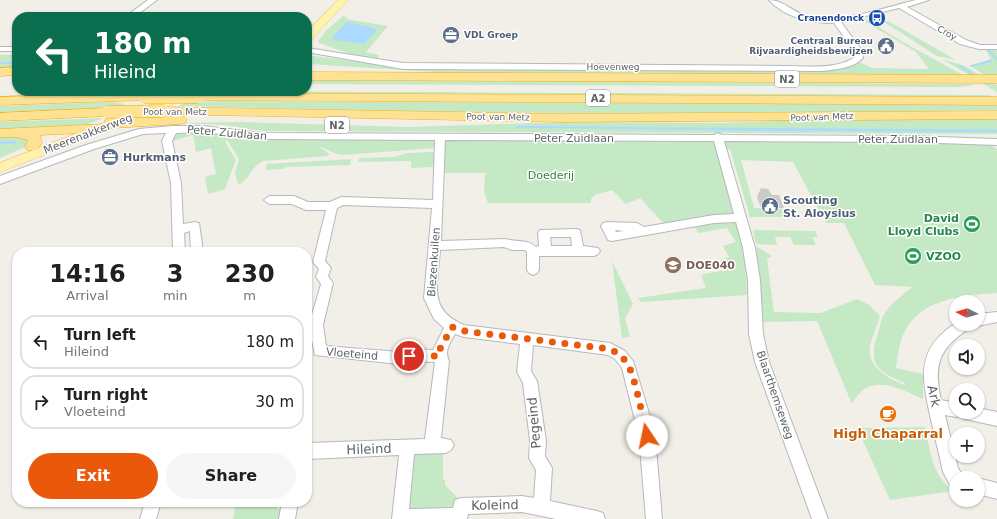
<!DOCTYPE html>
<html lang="en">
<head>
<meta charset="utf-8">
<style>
  :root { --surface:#fff; --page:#f6f6f6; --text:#202124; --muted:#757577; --line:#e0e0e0; --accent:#ea580c }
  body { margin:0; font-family:"DejaVu Sans",sans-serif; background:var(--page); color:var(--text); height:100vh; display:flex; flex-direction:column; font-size:15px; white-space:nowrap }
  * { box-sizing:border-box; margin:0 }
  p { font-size:13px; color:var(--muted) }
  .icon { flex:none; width:22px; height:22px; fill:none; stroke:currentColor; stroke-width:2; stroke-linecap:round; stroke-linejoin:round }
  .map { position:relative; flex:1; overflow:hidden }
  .sheet { position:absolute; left:12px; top:247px; width:300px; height:260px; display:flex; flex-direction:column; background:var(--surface); border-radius:16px; box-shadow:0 1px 3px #0004 }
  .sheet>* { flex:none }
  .banner { position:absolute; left:12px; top:12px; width:300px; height:84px; border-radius:16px; box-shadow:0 1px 3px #0004; background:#0b6e4f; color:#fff; overflow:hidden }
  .needle { width:26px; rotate:275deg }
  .tools { position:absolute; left:949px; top:295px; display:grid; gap:8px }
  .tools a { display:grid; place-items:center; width:36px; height:36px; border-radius:50%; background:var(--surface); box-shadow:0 1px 3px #0004; font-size:20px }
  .pin { position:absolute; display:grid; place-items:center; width:34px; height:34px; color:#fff; margin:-17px; border:2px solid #fff; border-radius:50%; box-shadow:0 1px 4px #0007 }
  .me { position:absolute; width:44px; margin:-22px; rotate:349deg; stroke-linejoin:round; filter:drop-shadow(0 0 3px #0008) }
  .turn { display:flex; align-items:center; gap:14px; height:84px; padding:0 16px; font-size:18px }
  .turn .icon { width:52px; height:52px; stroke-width:2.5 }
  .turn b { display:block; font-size:28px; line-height:34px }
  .eta { display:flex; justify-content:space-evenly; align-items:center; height:68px; text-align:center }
  .eta b { font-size:24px; font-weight:700; line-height:28px }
  .cta { display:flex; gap:8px; margin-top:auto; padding:8px 16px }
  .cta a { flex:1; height:46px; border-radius:24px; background:var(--accent); color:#fff; font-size:16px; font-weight:700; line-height:46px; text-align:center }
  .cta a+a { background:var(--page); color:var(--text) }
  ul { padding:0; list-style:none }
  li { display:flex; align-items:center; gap:12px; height:54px; margin:0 8px 6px; padding:0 8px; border:2px solid var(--line); border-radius:16px }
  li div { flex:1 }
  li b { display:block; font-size:15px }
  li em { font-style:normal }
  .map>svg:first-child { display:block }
</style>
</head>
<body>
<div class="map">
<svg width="997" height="519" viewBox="0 0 997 519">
  <rect width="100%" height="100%" fill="#f1efe8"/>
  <!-- green -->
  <path fill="#c5e8c5" d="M343,16L348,17L346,19L388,26L366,52L379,55L377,59L351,54L319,43L318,41L327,30Z
    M864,18C897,39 931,58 965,76L436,72L307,64V55L403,68H829L853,65L859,62L872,68L929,69L916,52L861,19Z
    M888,21L956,60L937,56L884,22Z
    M985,49H997V76H986L970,66L991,59Z
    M0,55H17V70L0,71Z
    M942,59L965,66L997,85V92Z
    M307,80L971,84L974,85L957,87L307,84Z
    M213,91L989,95L993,98L205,94Z
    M156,92L152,94L0,99V96Z
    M219,101L993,105L997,106V110L700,114L432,112L178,106L184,103Z
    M112,102L124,104L119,107L0,112V106Z
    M103,118L79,128L0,130V122Z
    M997,118V134L263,131L225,125L175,123L236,122L409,127L568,122L723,123L828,119Z
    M178,131L434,141L435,148L343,155C334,154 327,149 319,146L329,154L328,156L263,161C252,166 250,178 240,184H238L235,174L239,159L227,140L225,142L236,160L225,189L208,194L205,177L216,174L211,148L196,152L193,135L173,141Z
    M0,137H28L27,146L0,158Z
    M505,140L713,141L719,148L737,216L665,225L640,198L626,204L612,190L595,195L591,199V203H488L484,192L485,173H444V141Z
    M726,141L989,143L997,149V293C965,295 924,298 906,329C899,341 898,355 896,368L923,374V399C897,387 868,372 852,404L817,321L762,322L756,246L772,256L767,259L774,312L821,313L857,299L869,305L880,316C877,326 872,336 870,346C866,366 889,380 905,385V383C877,372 867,363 878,333C880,327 881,318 885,313C892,302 903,295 912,287L875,285L844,223H826L793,162L741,160L754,208L786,209L791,217H750L731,152L730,149H724V143Z
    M434,152V167L411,168V161L358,162L359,158L394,157L407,153Z
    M351,159L350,165L285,167L283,169L265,170L267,164Z
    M734,219L738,221L744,248L747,295L641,302L638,298L706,288L701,275L725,270L720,260L729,257L723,246L736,242L727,228L698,233L694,226Z
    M753,230L815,231L818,237H812L816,245H794L790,237H775L777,245L756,244Z
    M612,261L633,304L625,318L630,337L622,338Z
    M925,427C931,453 931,473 953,491L890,500L857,428Z
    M443,449V479L445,480V485L457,497L456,510L410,511L405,506L414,450Z
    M236,502H278L277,509H284L283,519H233Z"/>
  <!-- water -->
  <path fill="#aadaff" d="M347,22L373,28L377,30L364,44L334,40L333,36Z"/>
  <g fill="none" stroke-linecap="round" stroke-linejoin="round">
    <!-- stream-far1 -->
    <path stroke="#aadaff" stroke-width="2" d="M989,51L997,59
      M0,63H17
      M960,66L975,76
      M971,66L991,61
      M517,127L834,130"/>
    <!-- stream -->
    <path stroke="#aadaff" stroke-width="2.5" d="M714,129L997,131
      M0,143L14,142"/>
  </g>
  <!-- building -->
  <path fill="#cccac5" d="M761,188L768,189L772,195H779L784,208H761L757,197Z"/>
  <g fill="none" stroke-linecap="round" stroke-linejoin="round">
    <defs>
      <path id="minor" d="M148,0H157L134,17H125Z
        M769,0C785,0 795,15 811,17C843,23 883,8 916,0H929L907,7L966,40L980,45H997V49H979L960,44L899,8L841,22L862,51L863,58C854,68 837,69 824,71L403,69L307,52V48L403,63L785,66C807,66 836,70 855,57L854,51L834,23C810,23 786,18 769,0Z
        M0,47H17V51H0Z
        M173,126H203L262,133L714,135L718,133L722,135L910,136L997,139V145L910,142L724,141L755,248L760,280L763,334L769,362L828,519H812L755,362L749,334L748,280L743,248L736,222L714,223L612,241L608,240L601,226L603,223L607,222L637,223L644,227L714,215L734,214L714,141L445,140L441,241L505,239C516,242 528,239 536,247L539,246L538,233L540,230L576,229L580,230L583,246L598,248L600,251L598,254L594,256H539V270L537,273L533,275L529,273L527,270V252L525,250H512L504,247L440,250C438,283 427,310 464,325L610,343L625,351L633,361L648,410L655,436L662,519H646L639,436L622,368L615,359L608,355L533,345L531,371L537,381L546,441L545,456L552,468L550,501L597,511L603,513L605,519H556L522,512L468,514L467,519H392L399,455L307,459V443L425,439L435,362L409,361L399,364L315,355L309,325L321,284L316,277L319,269L313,262L326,210H306L292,204H269L264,200L269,196H294L308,202H330L341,197L433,200L435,140L262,139L203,132L176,133L172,141L181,183L183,224L195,222L199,223L203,252H191L190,231L184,233L185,252H173L171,183L162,141L166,133L143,134L94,149L0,184V176L86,145L139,129ZM343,205L432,208L424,298L434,319L444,328L433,350L409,349L399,352L326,346L323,325L333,283L328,276L331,268L325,261L337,208ZM615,230L624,231L616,232ZM550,237H571L572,246H551ZM455,334L464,337L520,344L517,372L523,383L530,441L529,458L536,470L534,498L522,496L461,498L455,500L453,508L409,509L414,454L446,453L451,450L454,445L451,440L441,438L449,361C444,350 450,343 455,334Z
        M997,312V322L978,326L974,324H978V314Z
        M956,323L972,324L970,328C939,348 933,365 941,400L956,403V412H978V408L997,412V426L965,419L959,416L956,417L945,415L958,468L964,478H956V487L950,485L943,472C939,453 934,434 930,415C921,375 917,348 956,323Z
        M978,478L997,483V499L978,494Z
        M145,502H161L156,519H140Z
        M282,502H298L295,519H279Z"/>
      <path id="major" d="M338,0H348L311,40L307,41V32Z
        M187,91H203L201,93L0,172V163Z"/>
      <path id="highway" d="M17,67V75L0,76V68Z
        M307,72L997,75V83L307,80Z
        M144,93L150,97L149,100L0,105V97Z
        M198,93L997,97V105L193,100L192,97Z
        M164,107L562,114L997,111V119L562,122L159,114L157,111L159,108Z
        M107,108L113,111H123L125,114L120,119L180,116L185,117L187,120L185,123L180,124L111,128L109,131L104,132L40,135L42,142L37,150H27L25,147L28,140L16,137H0V129L106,124L104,121L109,116L0,121V113Z"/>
    </defs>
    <!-- minor casing -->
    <use href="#minor" stroke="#b5b8bc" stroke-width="2"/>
    <!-- major casing -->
    <use href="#major" stroke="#f2c960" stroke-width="1"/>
    <!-- highway casing -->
    <use href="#highway" stroke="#f9ab00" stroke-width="1"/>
    <!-- minor -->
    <use href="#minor" fill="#fff" fill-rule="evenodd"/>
    <!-- major -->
    <use href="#major" fill="#fff2af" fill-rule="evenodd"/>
    <!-- highway -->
    <use href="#highway" fill="#fde293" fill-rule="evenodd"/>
    <defs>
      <path id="highway-bridge" d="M144,97H198
        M107,112L164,111"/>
    </defs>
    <!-- highway-bridge casing -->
    <use href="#highway-bridge" stroke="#f9ab00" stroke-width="13" stroke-linecap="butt"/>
    <!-- highway-bridge -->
    <use href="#highway-bridge" stroke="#fde293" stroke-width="12"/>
  </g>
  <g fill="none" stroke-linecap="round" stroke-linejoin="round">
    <!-- route -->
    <path stroke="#ea580c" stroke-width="7" stroke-dasharray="0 12.6" d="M409,356H439L440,349L452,327L464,331L610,349C617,353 622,356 627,363C635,375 643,420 647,436"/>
  </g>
  <!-- icons -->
  <defs>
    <symbol id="bus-disc" viewBox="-11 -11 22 22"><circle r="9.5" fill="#1a4fb4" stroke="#fff"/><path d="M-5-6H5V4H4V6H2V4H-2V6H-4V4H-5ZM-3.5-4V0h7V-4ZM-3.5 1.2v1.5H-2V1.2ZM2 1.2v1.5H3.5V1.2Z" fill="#fff"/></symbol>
    <symbol id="office-disc" viewBox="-11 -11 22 22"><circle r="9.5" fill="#5c6f8a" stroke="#fff"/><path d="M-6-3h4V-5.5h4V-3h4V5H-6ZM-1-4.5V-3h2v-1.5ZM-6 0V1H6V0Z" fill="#fff"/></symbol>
    <symbol id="civic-disc" viewBox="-11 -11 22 22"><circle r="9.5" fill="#5c6f8a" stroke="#fff"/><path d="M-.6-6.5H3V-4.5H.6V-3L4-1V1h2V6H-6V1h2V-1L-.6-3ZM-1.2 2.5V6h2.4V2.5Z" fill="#fff"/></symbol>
    <symbol id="stadium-disc" viewBox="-11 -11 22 22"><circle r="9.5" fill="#2e9e5b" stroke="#fff"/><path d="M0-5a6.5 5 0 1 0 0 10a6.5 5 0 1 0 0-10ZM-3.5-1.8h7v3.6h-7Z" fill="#fff"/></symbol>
    <symbol id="school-disc" viewBox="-11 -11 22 22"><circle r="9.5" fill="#8d6e63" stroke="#fff"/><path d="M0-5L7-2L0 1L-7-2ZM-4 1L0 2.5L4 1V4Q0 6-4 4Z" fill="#fff"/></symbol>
    <symbol id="cafe-disc" viewBox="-11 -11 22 22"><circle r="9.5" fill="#e8710a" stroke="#fff"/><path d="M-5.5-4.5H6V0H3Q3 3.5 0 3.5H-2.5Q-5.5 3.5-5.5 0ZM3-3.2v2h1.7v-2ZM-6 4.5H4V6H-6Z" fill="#fff"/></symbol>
  </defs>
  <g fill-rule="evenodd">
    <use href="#bus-disc" x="867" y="8" width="20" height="20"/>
    <use href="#office-disc" x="441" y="25" width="20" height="20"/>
    <use href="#civic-disc" x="876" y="36" width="20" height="20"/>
    <use href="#office-disc" x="100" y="147" width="20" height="20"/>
    <use href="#civic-disc" x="760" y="196" width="20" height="20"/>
    <use href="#stadium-disc" x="962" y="214" width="20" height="20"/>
    <use href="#stadium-disc" x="903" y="246" width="20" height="20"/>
    <use href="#school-disc" x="663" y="255" width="20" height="20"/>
    <use href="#cafe-disc" x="878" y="404" width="20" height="20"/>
  </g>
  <g text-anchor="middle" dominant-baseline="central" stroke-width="3" stroke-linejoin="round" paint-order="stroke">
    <!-- far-transit labels -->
    <g font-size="9" font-weight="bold" fill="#164399" stroke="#fff" text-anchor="end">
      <text x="864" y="18">Cranendonck</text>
    </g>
    <!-- far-street labels -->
    <g font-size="9" fill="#5f6368" stroke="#fff">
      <text transform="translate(947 33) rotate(30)">Croy</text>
      <text x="613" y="67">Hoevenweg</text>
      <text x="175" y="112">Poot van Metz</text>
      <text transform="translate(498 117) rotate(1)">Poot van Metz</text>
      <text transform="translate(822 117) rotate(-2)">Poot van Metz</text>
    </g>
    <!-- far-service labels -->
    <g font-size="9" font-weight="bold" fill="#4e5e75" stroke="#fff" text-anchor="start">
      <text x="464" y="35">VDL Groep</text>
      <text x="873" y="41" text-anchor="end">Centraal Bureau<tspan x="873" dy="10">Rijvaardigheidsbewijzen</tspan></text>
    </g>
    <!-- shield labels -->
    <g fill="#fff" stroke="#8f9295" stroke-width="1">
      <rect x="775" y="71" width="24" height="16" rx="3"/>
      <rect x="586" y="90" width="24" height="16" rx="3"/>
      <rect x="325" y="117" width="24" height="16" rx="3"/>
    </g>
    <g font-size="10" font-weight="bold" fill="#5f6368">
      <text x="787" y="79">N2</text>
      <text x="598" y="98">A2</text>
      <text x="337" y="125">N2</text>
    </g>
    <!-- street labels -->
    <g font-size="11" fill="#5f6368" stroke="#fff">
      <text transform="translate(227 133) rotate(5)">Peter Zuidlaan</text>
      <text transform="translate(88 134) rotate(-21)">Meerenakkerweg</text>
      <text x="574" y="138">Peter Zuidlaan</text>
      <text x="898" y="139">Peter Zuidlaan</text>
      <text transform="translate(434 262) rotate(-86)">Biezenkuilen</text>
      <text transform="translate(352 354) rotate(5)">Vloeteind</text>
      <text transform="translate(775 395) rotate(71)">Blaarthemseweg</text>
    </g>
    <!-- service labels -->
    <g font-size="11" font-weight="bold" fill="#4e5e75" stroke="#fff" text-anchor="start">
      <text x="123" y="157">Hurkmans</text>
      <text x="783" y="200">Scouting<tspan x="783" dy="13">St. Aloysius</tspan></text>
    </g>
    <!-- park labels -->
    <g font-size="11" fill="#348238" stroke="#fff">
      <text x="551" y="175">Doederij</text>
    </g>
    <!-- leisure labels -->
    <g font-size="11" font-weight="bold" fill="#27864d" stroke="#fff" text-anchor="end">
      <text x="959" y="218">David<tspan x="959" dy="13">Lloyd Clubs</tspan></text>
      <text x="926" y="256" text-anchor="start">VZOO</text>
    </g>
    <!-- education labels -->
    <g font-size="11" font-weight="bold" fill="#785e54" stroke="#fff" text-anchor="start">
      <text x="686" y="265">DOE040</text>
    </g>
    <!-- near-street labels -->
    <g font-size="13" fill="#5f6368" stroke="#fff">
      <text transform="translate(934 396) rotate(78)">Ark</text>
      <text transform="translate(534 423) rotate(-95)">Pegeind</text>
      <text transform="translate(369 449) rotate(-2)">Hileind</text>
      <text transform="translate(495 505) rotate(-1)">Koleind</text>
    </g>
    <!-- near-food labels -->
    <g font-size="13" font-weight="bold" fill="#c56008" stroke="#fff">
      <text x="888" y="433">High Chaparral</text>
    </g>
  </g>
</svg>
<div class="tools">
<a><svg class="needle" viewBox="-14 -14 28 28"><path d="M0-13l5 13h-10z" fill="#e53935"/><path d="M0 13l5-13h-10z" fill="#757577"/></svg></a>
<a><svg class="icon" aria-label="sound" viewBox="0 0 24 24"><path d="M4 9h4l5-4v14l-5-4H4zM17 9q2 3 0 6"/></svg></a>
<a><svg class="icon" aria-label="search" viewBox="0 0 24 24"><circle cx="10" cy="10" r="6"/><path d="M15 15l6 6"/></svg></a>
<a>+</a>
<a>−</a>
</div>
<div class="pin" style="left:409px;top:356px;background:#d93025"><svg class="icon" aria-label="arrive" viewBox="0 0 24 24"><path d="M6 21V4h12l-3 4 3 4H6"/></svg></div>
<svg class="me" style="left:647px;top:436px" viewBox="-20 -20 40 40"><circle r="19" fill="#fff"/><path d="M0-13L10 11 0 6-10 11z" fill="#ea580c"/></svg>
<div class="banner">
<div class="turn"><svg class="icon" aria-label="left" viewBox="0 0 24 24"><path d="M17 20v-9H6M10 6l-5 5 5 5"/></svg><div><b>180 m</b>Hileind</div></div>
</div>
<section class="sheet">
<div class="eta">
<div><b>14:16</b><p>Arrival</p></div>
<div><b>3</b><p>min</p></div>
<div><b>230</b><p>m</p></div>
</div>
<ul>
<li><svg class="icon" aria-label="left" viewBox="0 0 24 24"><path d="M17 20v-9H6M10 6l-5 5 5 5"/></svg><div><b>Turn left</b><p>Hileind</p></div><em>180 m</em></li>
<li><svg class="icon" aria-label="right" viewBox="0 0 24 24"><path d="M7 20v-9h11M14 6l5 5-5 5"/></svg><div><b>Turn right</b><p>Vloeteind</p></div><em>30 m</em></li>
</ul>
<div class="cta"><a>Exit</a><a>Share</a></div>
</section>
</div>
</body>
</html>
